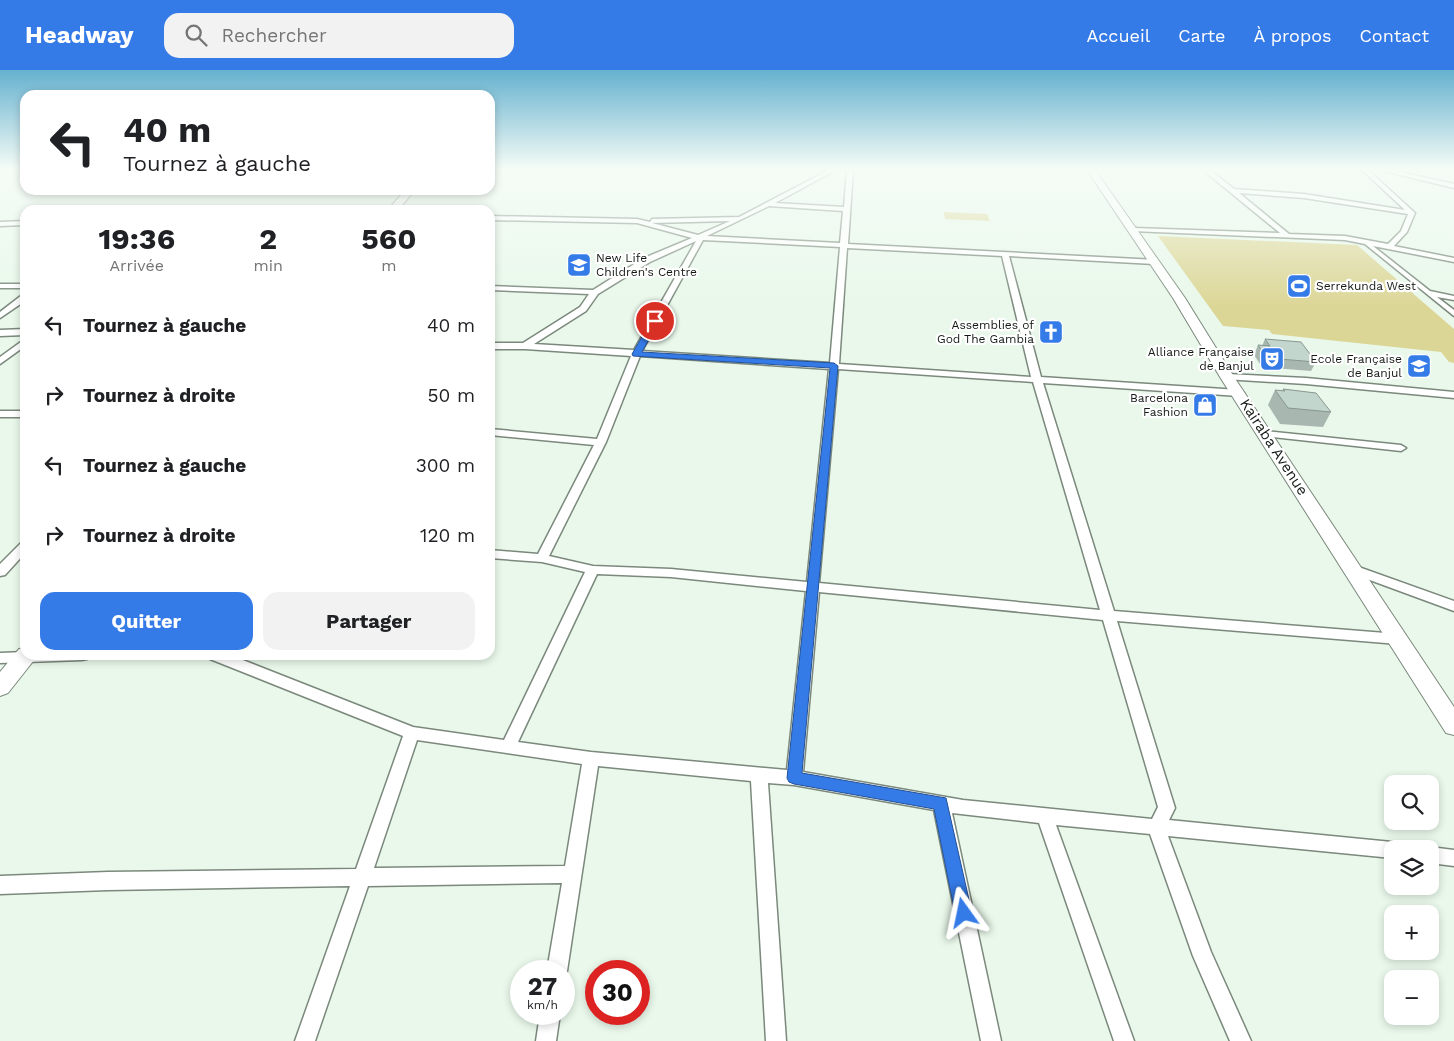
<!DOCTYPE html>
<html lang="fr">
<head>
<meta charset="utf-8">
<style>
  :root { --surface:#fff; --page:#f2f2f2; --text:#202124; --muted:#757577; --accent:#357be8 }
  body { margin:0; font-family:"Work Sans",sans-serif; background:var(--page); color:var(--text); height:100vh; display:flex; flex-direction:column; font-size:19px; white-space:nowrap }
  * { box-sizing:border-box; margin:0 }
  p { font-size:16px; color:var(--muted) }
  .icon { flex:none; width:28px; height:28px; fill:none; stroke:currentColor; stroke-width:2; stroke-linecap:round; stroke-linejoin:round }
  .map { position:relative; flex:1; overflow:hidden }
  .details { position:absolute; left:20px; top:135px; width:475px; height:455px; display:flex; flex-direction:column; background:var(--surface); border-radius:15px; box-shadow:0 2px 8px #0003 }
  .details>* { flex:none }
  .guide { position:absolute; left:20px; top:20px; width:475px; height:105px; border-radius:15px; box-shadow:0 2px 8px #0003; background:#fff; color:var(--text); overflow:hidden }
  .controls { position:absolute; left:1384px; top:705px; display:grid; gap:10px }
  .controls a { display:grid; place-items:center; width:55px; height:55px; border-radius:10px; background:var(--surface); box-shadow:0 2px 8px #0003; font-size:25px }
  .speed { position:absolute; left:510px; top:890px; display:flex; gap:10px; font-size:25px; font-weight:700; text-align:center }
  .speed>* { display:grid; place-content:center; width:65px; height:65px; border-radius:50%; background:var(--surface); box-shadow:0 2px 8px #0003; line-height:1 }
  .speed small { font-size:12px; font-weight:400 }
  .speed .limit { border:8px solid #d22; background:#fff; color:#111 }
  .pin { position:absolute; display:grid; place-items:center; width:42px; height:42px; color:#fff; margin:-21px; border:2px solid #fff; border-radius:50%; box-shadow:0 1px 5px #0007 }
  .me { position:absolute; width:55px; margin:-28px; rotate:348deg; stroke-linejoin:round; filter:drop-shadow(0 0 4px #0008) }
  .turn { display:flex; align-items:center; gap:18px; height:105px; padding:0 20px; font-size:22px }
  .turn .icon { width:65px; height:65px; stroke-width:2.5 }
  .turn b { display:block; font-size:35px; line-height:42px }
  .eta { display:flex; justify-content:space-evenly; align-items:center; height:85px; text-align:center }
  .eta b { font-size:30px; font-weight:700; line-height:35px }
  .cta { display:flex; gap:10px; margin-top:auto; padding:10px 20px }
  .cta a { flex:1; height:58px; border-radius:15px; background:var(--accent); color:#fff; font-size:20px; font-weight:700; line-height:58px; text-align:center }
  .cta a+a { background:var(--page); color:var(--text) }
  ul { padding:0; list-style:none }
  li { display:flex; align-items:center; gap:15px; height:70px; padding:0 20px }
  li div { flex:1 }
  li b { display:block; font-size:19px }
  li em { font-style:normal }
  header { display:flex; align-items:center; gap:30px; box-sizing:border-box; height:70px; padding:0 25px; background:var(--accent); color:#fff }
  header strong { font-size:24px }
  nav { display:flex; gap:28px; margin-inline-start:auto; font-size:18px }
  .search { width:350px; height:45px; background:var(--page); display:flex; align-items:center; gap:12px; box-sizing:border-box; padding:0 18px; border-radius:15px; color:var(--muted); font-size:19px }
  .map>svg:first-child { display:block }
</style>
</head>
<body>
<header>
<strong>Headway</strong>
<div class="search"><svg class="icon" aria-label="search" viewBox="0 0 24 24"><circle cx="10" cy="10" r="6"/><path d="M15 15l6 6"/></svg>Rechercher</div>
<nav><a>Accueil</a><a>Carte</a><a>À propos</a><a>Contact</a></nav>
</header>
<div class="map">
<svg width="1454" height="971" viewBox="0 0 1454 971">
  <rect width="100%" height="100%" fill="#e9f8eb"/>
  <!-- green -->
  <path fill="#dcd696" d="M944,142L987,144L990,151L945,149Z
    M1158,166L1357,175L1454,259V284H1450H1454V293L1449,292L1441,282L1272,264L1269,260L1223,256Z"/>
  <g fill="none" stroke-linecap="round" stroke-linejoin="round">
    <defs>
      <path id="street" d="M829,100H836L775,133L844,137L847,100H853L848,174L1157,190V194H1154L1009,186L1041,307L1239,320L1244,323L1239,326L1043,313L1114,541L1398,564L1403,565L1405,569L1403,573L1398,574L1117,551L1175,738L1169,750L1392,772L1398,774L1400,779H1392V788L1168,766L1211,882L1251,971H1230L1193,886L1150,764L1056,755L1134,971H1114L1039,753L952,743L1001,971H981L934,740L794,715L768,713L786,971H766L751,711L598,696L567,901L564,908V901H547L562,813L368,816L315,971H295L350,816L108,820L0,824V806L108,802L356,799L403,666L210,589L208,585H230L413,657L504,670L585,502L542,492L490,488V480L538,484L594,375L490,365V359L597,369L631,286L525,279H490V273H523L580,237L589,224L490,220V216L593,220L644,188L692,168L637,153L490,150V146L637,149L650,152L652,149L739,147ZM769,136L843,141L840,173L707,166ZM730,151L698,165L652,153ZM703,170L840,177L830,293L642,281ZM696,171L634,280L534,274L586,241L598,224L650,192ZM847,178L1002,186L1031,307L839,294ZM640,286L829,299L807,512L671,499L593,496L549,486L606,372ZM838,299L1033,312L1100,540L819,513ZM597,504L671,507L806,521L787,700L591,682L518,672ZM819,522L1103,550L1158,737L1152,749L963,730L803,702ZM417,670L582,694L565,796L374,798Z
        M1203,100H1210L1234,119L1304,124L1405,140L1362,100H1368L1415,143L1407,162L1394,176L1454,188V192L1373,176L1430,221L1454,226V230L1437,227L1454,240V246L1365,174L1345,170L1132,161V159L1134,158L1280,163ZM1239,123L1304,128L1408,144L1401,161L1388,174L1345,166L1289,164Z
        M1380,100H1391L1454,114V118Z
        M25,151V155L0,156V152Z
        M0,214H25V218H0Z
        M22,225H25V231L0,248V242Z
        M25,259V265L0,266V260Z
        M25,269V276L0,294V287Z
        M1227,304L1306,308L1454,322V328L1306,314L1224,309V305Z
        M0,341H25V347H0Z
        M1266,361L1401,375L1406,378L1401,381L1262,366L1261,364Z
        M25,472V483L5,505L0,506V494L21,473Z
        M1353,495L1454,531V541L1348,502L1347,499L1348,496Z
        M25,582V585H89L87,589L82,590L0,593V583Z
        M1430,777L1454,780V796L1430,793V779H1425Z
        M540,944H560L556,971H536Z"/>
      <path id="secondary" d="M1087,100H1095L1185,228L1234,307L1454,637V665L1446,663L1220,307L1173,228Z
        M405,120H415L398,140H388Z
        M25,578V585H38L8,623L0,626V602L19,579Z"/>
    </defs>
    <!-- street casing -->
    <use href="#street" stroke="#7b887c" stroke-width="3"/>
    <!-- secondary casing -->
    <use href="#secondary" stroke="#7b887c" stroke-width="2"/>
    <!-- street -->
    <use href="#street" fill="#fff" fill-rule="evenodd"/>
    <!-- secondary -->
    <use href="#secondary" fill="#fff" fill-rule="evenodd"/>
  </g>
  <!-- wall -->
  <path fill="#a8b8b1" d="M1265,269L1316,292L1311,301L1262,297L1254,285L1258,275L1262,276Z
    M1283,319L1331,342L1323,357L1280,354L1268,335L1275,320L1282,321Z"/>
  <!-- building -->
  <path fill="#c3d6ce" stroke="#889690" d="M1265,269L1301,272L1316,292L1267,288L1258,275L1270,276Z
    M1283,319L1316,323L1331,342L1288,338L1275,320L1285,321Z"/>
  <!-- sky -->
  <linearGradient id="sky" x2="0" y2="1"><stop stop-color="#65b1cf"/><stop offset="0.42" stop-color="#f5fcf6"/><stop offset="1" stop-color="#f5fcf6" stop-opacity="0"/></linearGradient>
  <rect width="1454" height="236" fill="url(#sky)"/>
  <!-- route -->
  <path fill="#357be8" stroke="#225097" d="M655,248L659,251L642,282L834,293L838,296L802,703L946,728L972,843L970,849L964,851L958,849L955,843L934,739L794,714L789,712L787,708L830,298L633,286L632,284L651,251Z"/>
  <!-- icons -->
  <defs>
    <symbol id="school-square" viewBox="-11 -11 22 22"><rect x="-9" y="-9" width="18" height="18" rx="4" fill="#357be8" stroke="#fff"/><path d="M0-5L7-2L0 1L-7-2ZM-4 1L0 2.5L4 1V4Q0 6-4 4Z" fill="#fff"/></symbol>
    <symbol id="stadium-square" viewBox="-11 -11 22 22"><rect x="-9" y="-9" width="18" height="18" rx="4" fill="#357be8" stroke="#fff"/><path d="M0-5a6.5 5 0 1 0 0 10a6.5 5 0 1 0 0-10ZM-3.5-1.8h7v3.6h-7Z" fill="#fff"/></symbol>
    <symbol id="church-square" viewBox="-11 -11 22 22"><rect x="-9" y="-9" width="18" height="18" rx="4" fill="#357be8" stroke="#fff"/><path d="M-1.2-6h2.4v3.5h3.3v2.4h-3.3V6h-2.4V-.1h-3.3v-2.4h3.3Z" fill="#fff"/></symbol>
    <symbol id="theatre-square" viewBox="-11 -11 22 22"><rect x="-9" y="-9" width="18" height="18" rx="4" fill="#357be8" stroke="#fff"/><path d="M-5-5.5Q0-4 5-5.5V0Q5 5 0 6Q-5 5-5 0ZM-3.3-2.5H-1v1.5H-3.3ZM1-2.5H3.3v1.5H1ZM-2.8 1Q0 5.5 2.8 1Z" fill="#fff"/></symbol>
    <symbol id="shop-square" viewBox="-11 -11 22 22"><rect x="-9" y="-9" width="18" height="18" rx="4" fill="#357be8" stroke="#fff"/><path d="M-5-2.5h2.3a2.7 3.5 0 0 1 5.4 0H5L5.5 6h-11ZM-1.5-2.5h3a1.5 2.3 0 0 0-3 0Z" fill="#fff"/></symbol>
  </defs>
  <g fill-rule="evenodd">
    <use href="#school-square" x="565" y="181" width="28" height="28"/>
    <use href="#stadium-square" x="1285" y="202" width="28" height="28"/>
    <use href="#church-square" x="1037" y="248" width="28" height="28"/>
    <use href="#theatre-square" x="1258" y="275" width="28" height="28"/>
    <use href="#school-square" x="1405" y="282" width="28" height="28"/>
    <use href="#shop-square" x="1191" y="321" width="28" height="28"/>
  </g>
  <g text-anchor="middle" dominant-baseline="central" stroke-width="4.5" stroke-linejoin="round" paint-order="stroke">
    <!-- far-poi labels -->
    <g font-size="12" fill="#141915" stroke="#fff" text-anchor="end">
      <text x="596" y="188" text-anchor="start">New Life<tspan x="596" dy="14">Children's Centre</tspan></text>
      <text x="1316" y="216" text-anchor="start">Serrekunda West</text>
      <text x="1034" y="255">Assemblies of<tspan x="1034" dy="14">God The Gambia</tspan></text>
      <text x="1254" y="282">Alliance Française<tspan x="1254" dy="14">de Banjul</tspan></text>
      <text x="1402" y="289">Ecole Française<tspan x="1402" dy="14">de Banjul</tspan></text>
      <text x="1188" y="328">Barcelona<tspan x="1188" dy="14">Fashion</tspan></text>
    </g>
    <!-- street labels -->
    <g font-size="15" fill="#141915" stroke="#fff">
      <text transform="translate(1274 377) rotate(57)">Kairaba Avenue</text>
    </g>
  </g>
</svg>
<div class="controls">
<a><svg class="icon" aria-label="search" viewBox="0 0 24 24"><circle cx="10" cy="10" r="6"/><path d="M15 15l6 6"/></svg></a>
<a><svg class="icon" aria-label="layers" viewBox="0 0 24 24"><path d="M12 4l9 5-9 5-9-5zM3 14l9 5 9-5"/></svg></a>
<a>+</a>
<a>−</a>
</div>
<div class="speed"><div>27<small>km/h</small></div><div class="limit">30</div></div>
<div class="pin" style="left:655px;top:251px;background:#d93025"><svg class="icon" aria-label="arrive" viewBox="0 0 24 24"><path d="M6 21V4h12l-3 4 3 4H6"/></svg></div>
<svg class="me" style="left:964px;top:843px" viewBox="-20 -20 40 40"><path d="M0-17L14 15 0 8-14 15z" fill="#357be8" stroke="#fff" stroke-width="4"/></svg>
<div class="guide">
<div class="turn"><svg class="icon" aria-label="left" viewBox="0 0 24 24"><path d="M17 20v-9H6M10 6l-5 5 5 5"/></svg><div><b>40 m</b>Tournez à gauche</div></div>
</div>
<section class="details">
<div class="eta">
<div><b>19:36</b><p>Arrivée</p></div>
<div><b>2</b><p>min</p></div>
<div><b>560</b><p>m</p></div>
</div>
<ul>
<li><svg class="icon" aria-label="left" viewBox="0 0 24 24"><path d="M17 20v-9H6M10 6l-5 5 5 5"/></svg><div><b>Tournez à gauche</b></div><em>40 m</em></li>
<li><svg class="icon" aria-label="right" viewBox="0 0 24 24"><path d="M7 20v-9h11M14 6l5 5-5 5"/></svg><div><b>Tournez à droite</b></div><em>50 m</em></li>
<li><svg class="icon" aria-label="left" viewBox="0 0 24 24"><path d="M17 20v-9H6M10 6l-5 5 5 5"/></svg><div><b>Tournez à gauche</b></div><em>300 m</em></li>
<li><svg class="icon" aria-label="right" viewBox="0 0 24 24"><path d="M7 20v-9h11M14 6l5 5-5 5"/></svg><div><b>Tournez à droite</b></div><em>120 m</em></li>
</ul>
<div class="cta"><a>Quitter</a><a>Partager</a></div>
</section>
</div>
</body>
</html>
